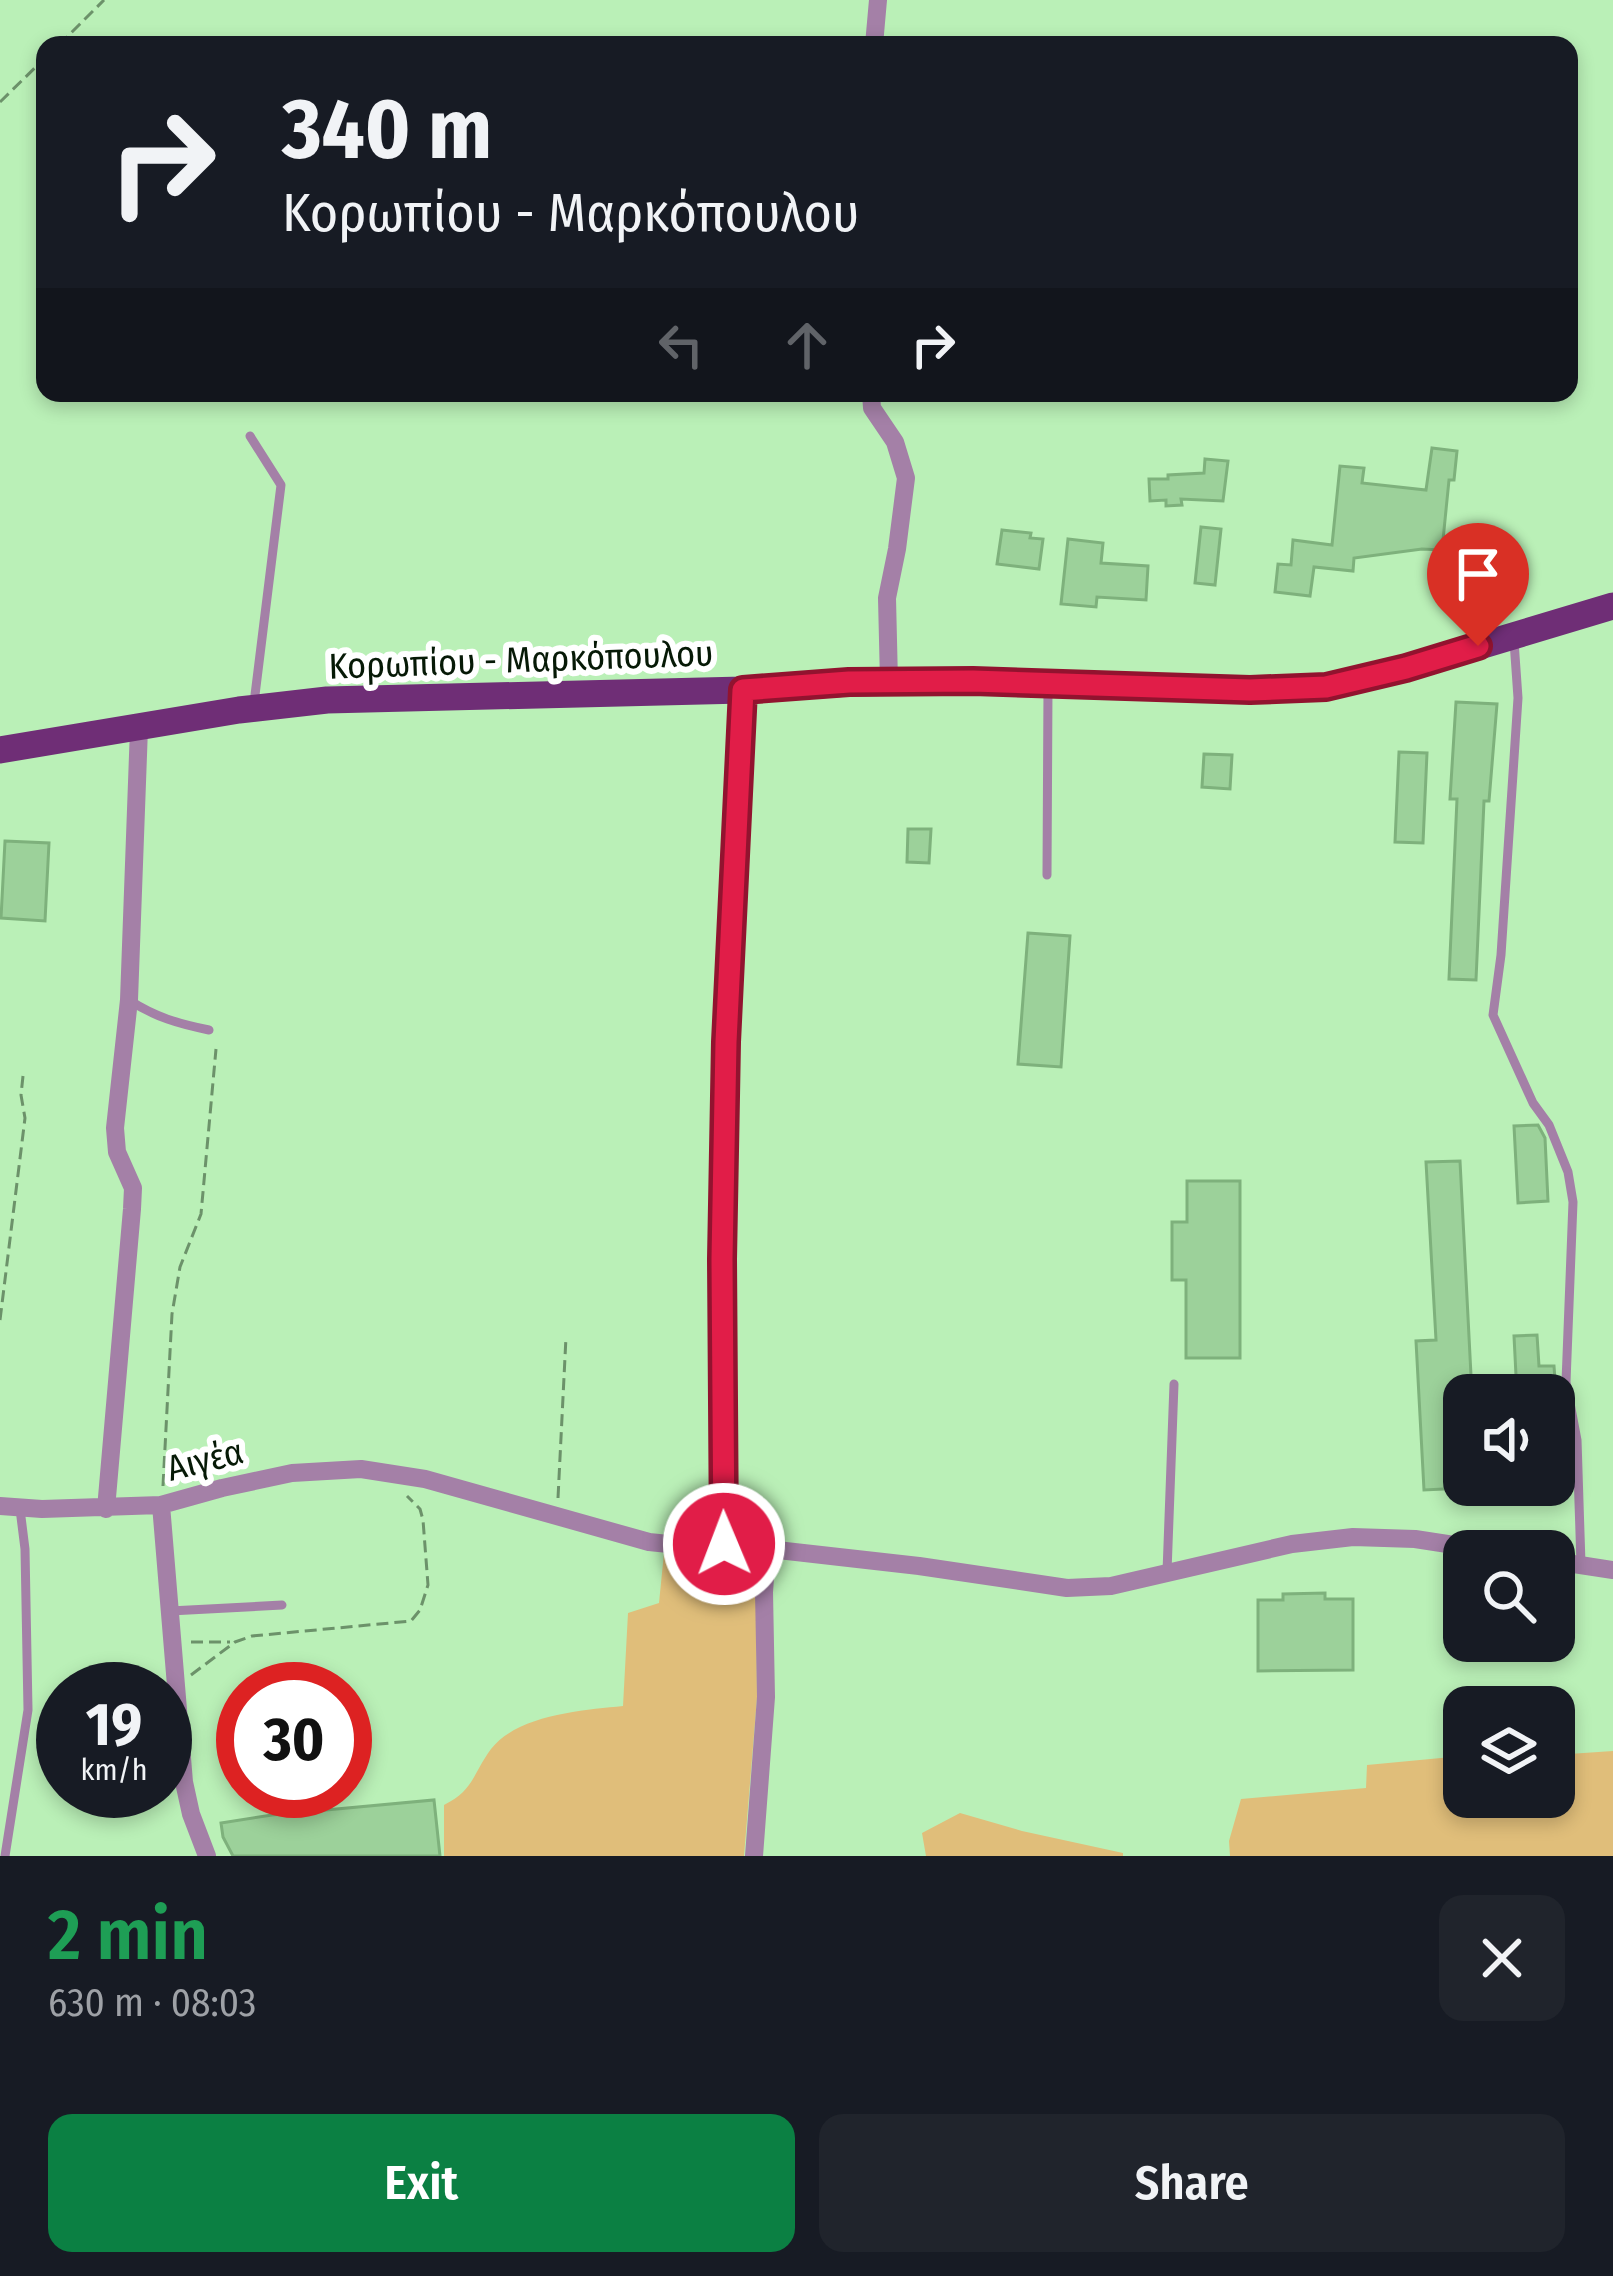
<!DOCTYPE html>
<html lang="en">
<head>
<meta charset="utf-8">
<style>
  :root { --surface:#171b24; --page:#20242c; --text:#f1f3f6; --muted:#9ea1a6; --accent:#0b8043 }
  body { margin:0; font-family:"Fira Sans Condensed",sans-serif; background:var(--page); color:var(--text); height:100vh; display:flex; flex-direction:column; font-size:45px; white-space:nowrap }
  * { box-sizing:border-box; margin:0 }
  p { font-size:39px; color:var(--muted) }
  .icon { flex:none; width:66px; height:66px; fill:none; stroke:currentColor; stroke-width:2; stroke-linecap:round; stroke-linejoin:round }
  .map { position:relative; height:1856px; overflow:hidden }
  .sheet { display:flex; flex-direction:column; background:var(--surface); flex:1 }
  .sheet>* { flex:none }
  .hud { position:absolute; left:36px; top:36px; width:1542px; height:366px; border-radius:24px; box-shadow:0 6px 18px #0003; background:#171b24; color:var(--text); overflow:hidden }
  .controls { position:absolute; left:1443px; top:1374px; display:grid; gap:24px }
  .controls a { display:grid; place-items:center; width:132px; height:132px; border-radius:24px; background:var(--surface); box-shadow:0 6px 18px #0003; font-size:60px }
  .speed { position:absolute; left:36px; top:1662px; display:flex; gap:24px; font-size:60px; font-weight:700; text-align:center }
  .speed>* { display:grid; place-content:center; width:156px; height:156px; border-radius:50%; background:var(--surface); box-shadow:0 6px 18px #0003; line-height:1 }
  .speed small { font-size:30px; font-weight:400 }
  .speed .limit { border:18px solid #d22; background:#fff; color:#111 }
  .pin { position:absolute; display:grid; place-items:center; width:102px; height:102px; color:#fff; margin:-123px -51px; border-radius:50% 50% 50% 0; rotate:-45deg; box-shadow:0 0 12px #0007 }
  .pin .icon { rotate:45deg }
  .me { position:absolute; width:132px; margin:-66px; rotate:359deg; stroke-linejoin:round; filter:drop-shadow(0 0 9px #0008) }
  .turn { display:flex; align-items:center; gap:42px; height:252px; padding:0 48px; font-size:54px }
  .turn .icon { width:156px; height:156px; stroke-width:2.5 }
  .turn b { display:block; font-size:84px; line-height:102px }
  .lanes { display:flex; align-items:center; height:114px; padding:0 48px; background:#0003; justify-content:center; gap:60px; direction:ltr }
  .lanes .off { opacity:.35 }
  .round { display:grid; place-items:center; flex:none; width:126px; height:126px; border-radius:24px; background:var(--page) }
  .head { display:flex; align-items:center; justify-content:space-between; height:204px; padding:0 48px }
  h1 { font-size:72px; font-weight:600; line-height:90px; color:#1e9e55 }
  .button { display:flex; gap:24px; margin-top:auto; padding:24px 48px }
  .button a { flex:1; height:138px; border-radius:24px; background:var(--accent); color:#fff; font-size:48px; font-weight:600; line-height:138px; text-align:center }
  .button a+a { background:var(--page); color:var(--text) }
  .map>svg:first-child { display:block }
</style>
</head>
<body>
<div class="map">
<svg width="1613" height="1856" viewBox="0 0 1613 1856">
  <rect width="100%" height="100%" fill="#baf0b7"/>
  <!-- green -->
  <path fill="#e0be7a" d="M718,1550L756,1555L757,1698L744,1856H444V1805C474,1790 472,1775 491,1749C517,1715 583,1710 623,1706L628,1613L659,1603L664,1553Z
    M1613,1751V1856H1230L1229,1841L1241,1799L1366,1788L1367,1765L1462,1756L1464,1797H1554V1755Z
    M960,1813L1022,1831L1123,1853V1856H926L922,1833Z"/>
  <!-- building -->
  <path fill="#9cd19a" stroke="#7eb17c" stroke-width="3" d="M1432,448L1457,451L1454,480H1449L1442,550L1422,549L1354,558L1353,571L1314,567L1310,596L1275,592L1278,564L1291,565L1293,540L1332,545L1340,466L1364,468L1362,483L1426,490Z
    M1205,459L1228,461L1223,501L1181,499L1182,505L1166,506V500L1150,501L1149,479H1168V475L1204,473Z
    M1201,527L1221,529L1215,585L1195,583Z
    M1002,530L1031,533L1030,538L1043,539L1039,569L997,564Z
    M1068,539L1103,543L1101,563L1148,566L1146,600L1097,597L1096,607L1061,604Z
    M1456,702L1497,704L1489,801H1484L1476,980L1449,979L1457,799H1450Z
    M1399,752L1427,753L1423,843L1395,842Z
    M1204,754L1232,755L1230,789L1202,787Z
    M908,829H931L929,863L907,862Z
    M5,841L49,843L45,921L1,918Z
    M1028,933L1070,936L1061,1067L1018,1064Z
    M1538,1125L1545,1138L1548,1201L1518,1203L1514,1126Z
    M1460,1161L1472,1395H1464V1488L1424,1490L1416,1341L1436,1340L1426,1162Z
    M1187,1181H1240V1358H1186V1280H1172V1222H1187Z
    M1537,1335L1539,1366H1554L1556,1395H1517L1514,1336Z
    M1325,1593V1599H1353V1670L1258,1671V1600H1283V1594Z
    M434,1800L440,1856H233L223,1837L221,1823L272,1815Z"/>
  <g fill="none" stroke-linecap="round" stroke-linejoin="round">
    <!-- path -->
    <path stroke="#6c926a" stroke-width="3" stroke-dasharray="12 6" stroke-linecap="butt" d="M59,45L104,0
      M0,102L45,58
      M0,1320L25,1118L21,1095L23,1076
      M163,1486L172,1314L180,1267L201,1214L216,1049
      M558,1498L566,1337
      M191,1642H230
      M191,1675L235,1642L252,1636L411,1621L420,1610L428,1585L423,1520L420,1509L407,1496"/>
    <!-- service -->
    <path stroke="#a480a7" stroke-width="9" d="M250,436L281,485L254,703
      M1514,641L1518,698L1501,955L1493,1015L1533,1103L1549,1125L1568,1172L1573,1202L1566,1382L1577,1440L1581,1564
      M1047,875L1048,688
      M129,1000C155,1017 179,1024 209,1030
      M1167,1572L1174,1384
      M170,1611L282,1605
      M5,1856L28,1710L25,1549L20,1509"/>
    <!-- minor -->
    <path stroke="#a480a7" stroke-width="18" d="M874,45L878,0
      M871,393L872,408L895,442L906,478L897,549L887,598L889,682
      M161,1505L184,1782L191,1814L207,1856
      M0,1506L42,1509L161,1505L222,1488L292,1473L361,1469L425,1479L649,1542L688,1546L724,1544L919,1566L1067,1588L1111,1586L1292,1544L1353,1537L1415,1539L1493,1551
      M106,1509L132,1209L133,1188L117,1152L115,1128L129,1000L139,728
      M724,1544L722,1259L726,1042L743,690
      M1554,1561L1613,1570
      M754,1856L766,1697L764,1592L767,1550"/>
    <!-- primary -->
    <path stroke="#6f2e76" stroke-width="27" d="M0,750L239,710L327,700L743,690L849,683L973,681L1250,690L1326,687L1406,668L1613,606"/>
  </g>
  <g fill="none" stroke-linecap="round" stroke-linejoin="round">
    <defs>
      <path id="route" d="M724,1544L722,1259L726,1042L743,690L849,682L973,681L1250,690L1326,687L1406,668L1478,646"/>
    </defs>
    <!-- route casing -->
    <use href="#route" stroke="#92132f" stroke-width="30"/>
    <!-- route -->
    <use href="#route" stroke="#e11d48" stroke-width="21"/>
  </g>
  <g text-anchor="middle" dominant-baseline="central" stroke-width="12" stroke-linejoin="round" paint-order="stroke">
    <!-- street labels -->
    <g font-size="36" fill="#061906" stroke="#fff">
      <text transform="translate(521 660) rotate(-2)">Κορωπίου - Μαρκόπουλου</text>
      <text transform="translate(205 1460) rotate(-14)">Αιγέα</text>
    </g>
  </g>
</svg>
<div class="controls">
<a><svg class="icon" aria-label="sound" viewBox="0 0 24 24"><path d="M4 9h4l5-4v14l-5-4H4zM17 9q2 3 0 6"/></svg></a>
<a><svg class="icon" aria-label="search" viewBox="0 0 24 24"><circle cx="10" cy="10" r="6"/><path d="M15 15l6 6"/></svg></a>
<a><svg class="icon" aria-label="layers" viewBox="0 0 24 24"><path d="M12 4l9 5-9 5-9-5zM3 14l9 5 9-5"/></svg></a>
</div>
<div class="speed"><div>19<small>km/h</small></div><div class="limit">30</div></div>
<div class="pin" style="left:1478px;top:646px;background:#d93025"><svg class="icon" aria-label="arrive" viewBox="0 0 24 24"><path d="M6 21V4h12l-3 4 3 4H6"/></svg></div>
<svg class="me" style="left:724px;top:1544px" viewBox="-20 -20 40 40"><circle r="17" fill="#e11d48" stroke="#fff" stroke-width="3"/><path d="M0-11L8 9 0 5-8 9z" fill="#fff"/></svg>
<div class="hud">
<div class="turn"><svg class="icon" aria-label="right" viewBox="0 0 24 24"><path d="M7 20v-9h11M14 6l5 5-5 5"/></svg><div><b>340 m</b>Κορωπίου - Μαρκόπουλου</div></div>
<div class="lanes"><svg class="icon off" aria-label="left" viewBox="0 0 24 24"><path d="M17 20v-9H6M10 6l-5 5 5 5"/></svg><svg class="icon off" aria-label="ahead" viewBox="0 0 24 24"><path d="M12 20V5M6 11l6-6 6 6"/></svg><svg class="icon" aria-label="right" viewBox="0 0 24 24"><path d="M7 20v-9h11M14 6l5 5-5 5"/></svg></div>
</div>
</div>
<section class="sheet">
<div class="head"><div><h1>2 min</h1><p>630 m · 08:03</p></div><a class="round"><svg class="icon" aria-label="close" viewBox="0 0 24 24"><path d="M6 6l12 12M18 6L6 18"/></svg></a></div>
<div class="button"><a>Exit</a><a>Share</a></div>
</section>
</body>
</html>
